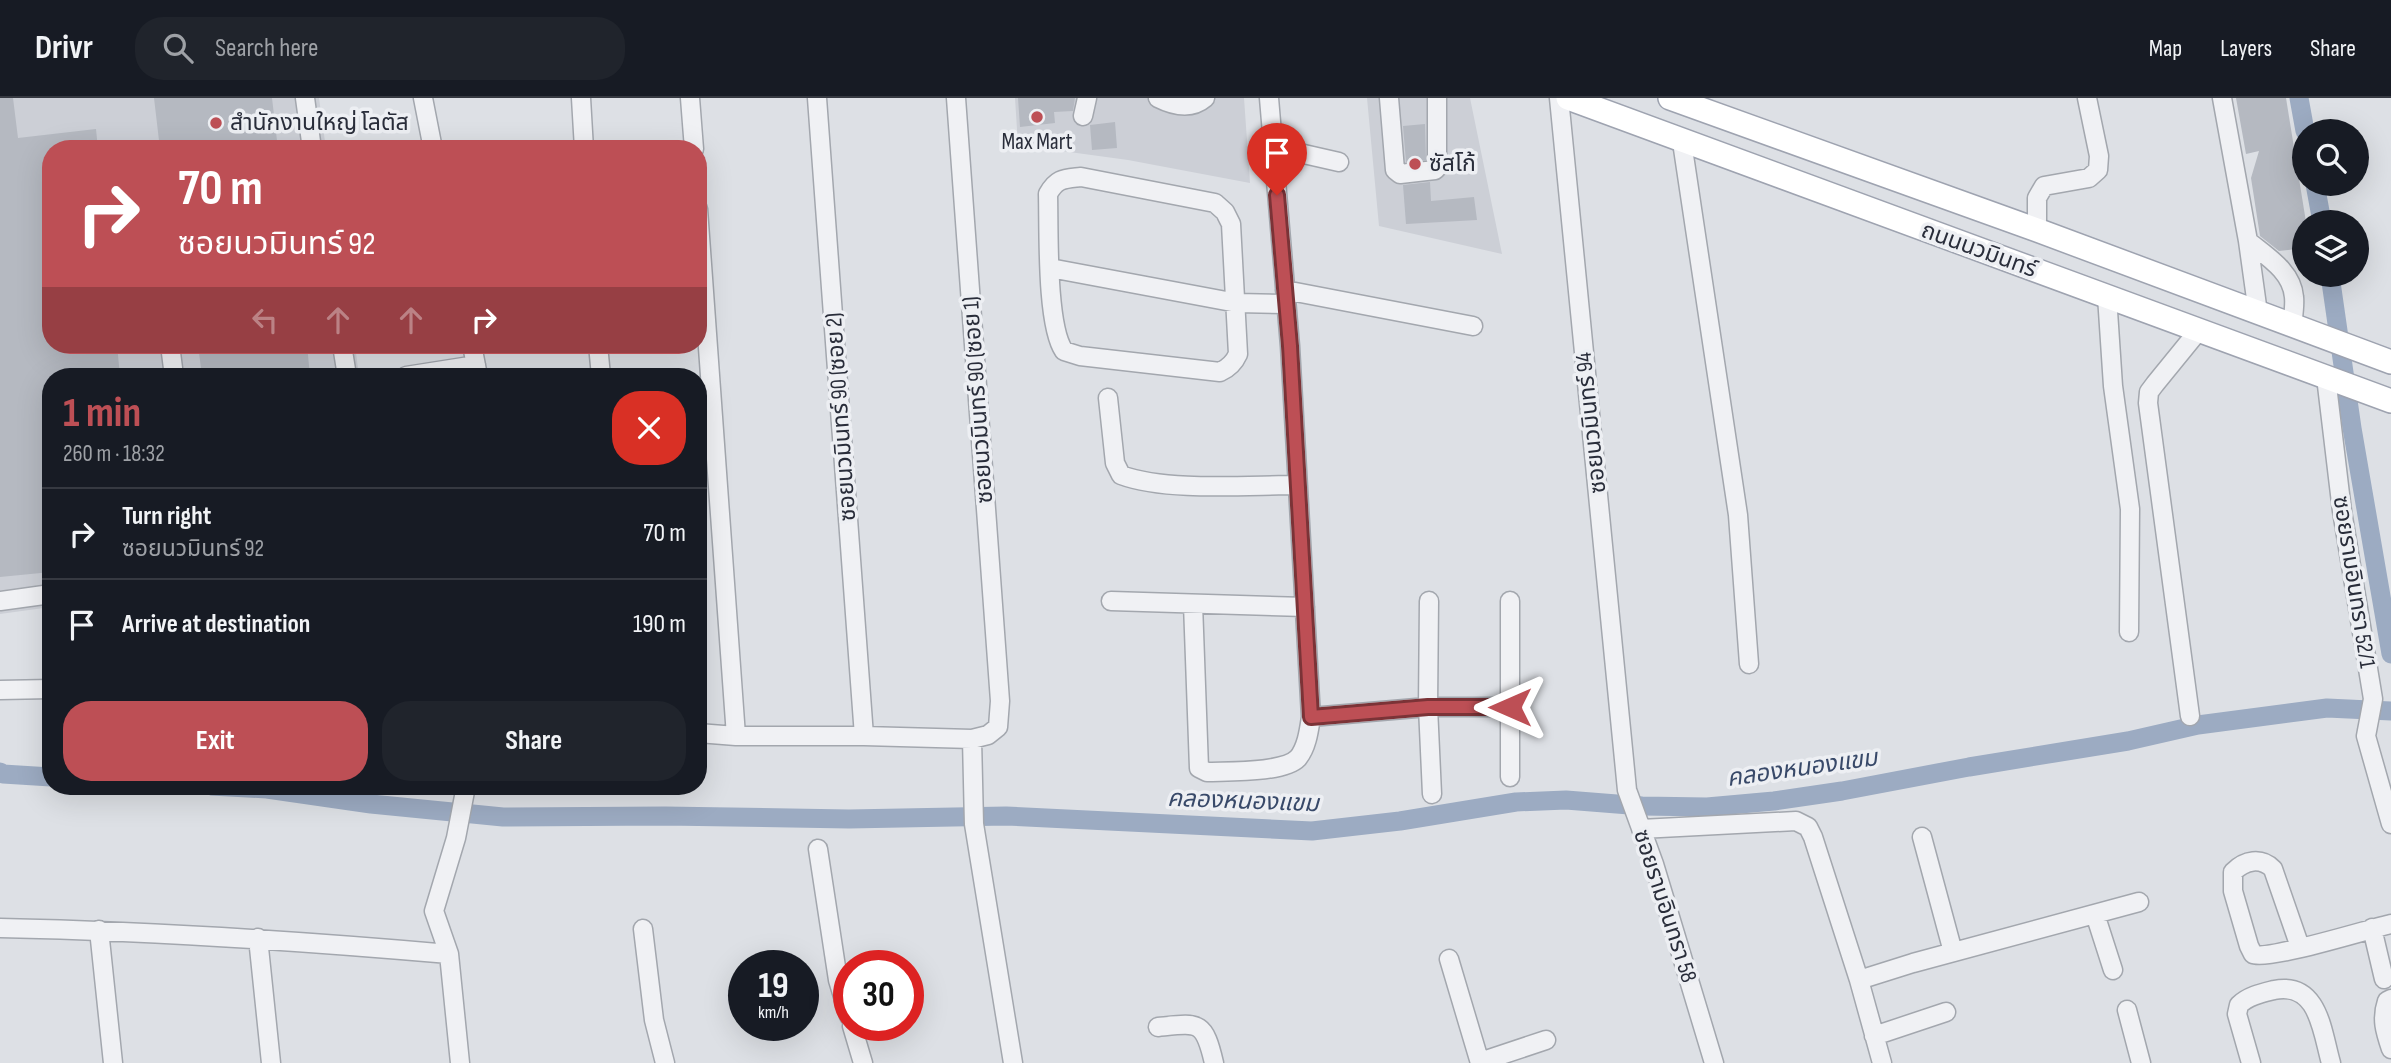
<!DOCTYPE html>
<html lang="en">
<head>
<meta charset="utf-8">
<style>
  :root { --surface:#171b24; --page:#20242c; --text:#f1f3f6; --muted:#9ea1a6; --line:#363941; --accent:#bd4f55 }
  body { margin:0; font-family:"Sofia Sans Condensed","Noto Sans Thai",sans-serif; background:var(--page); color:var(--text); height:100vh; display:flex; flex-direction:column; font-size:26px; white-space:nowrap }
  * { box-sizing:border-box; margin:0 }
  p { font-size:23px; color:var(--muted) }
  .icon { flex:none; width:38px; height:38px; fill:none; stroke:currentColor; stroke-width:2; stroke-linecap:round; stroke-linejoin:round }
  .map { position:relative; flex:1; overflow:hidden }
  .sheet { position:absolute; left:42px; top:270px; width:665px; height:427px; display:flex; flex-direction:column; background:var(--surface); border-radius:28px; box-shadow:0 7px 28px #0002 }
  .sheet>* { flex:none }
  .guide { position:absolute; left:42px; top:42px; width:665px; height:214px; border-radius:28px; box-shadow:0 7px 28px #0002; background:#bd4f55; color:#fff; overflow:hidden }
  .fabs { position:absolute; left:2292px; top:21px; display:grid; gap:14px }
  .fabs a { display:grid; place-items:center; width:77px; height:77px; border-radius:50%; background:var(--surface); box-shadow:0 7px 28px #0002; font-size:35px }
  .speed { position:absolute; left:728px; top:852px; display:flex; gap:14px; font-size:35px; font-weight:700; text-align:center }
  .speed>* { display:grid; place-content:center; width:91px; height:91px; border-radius:50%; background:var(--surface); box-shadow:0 7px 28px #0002; line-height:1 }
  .speed small { font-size:18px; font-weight:400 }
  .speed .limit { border:10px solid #d22; background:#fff; color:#111 }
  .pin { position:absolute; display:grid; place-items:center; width:60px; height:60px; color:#fff; margin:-72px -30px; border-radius:50% 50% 50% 0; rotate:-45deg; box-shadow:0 0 7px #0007 }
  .pin .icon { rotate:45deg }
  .me { position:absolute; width:77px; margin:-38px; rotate:270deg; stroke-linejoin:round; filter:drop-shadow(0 0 5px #0008) }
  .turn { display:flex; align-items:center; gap:24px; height:147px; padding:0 21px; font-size:32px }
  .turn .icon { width:91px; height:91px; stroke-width:2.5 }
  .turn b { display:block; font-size:49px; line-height:60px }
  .lanes { display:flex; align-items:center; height:66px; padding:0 21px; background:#0003; justify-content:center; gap:35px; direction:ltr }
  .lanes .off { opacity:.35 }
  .round { display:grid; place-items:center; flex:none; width:74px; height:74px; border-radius:28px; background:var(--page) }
  .head { display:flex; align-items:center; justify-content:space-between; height:119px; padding:0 21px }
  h1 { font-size:42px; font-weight:700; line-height:52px; color:var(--accent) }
  .button { display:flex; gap:14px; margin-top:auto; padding:14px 21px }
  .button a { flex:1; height:80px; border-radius:28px; background:var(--accent); color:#fff; font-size:28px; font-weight:700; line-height:80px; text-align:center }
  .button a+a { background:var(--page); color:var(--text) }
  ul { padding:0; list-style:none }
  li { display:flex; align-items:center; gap:21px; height:91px; padding:0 21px; border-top:2px solid var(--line) }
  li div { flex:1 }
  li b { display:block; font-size:26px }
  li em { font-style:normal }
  header { display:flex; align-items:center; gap:42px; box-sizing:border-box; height:98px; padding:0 35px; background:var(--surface); border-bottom:2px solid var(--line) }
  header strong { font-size:33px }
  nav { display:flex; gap:38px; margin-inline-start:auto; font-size:24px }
  .search { width:490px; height:63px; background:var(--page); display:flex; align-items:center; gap:18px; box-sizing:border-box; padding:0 24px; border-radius:28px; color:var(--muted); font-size:26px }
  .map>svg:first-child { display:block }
</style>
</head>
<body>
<header>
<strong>Drivr</strong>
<div class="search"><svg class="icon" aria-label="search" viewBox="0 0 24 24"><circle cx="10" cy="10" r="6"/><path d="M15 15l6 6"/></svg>Search here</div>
<nav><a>Map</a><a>Layers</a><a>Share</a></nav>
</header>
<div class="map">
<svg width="2391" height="965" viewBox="0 0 2391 965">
  <rect width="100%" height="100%" fill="#dde0e5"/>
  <!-- built -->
  <path fill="#cccfd6" d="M0,0H319L326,51H51V247H355L359,278H51V509L0,516Z
    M1015,0H1244L1250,85L1128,62L1018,47Z
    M1367,0H1470L1502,156L1379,128Z"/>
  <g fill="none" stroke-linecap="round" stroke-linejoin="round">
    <!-- canal -->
    <path stroke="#9cabc2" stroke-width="19" d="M2299,0L2305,33
      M2315,86L2322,124
      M2330,177L2352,330L2391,556
      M0,674L3,676L51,679
      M211,688L267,691L371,706L503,719L665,718L849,721L1006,718L1312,733L1400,723L1516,704L1566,702L1642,708L1707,709L1774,703L1842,693L1969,669L2128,643L2198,627L2327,610L2391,613"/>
  </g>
  <!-- building -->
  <path fill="#b5b9c1" d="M0,0H13L18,40L96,31L98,51H51V247H117L120,278H51V474L0,479Z
    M154,0H272L278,51H160Z
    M1018,0H1075L1073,13L1054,14L1055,25L1020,29Z
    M2236,0H2286L2306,124L2305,150L2279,153L2260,138L2251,80L2259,53L2246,56Z
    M1115,24L1117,50L1092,52L1090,27Z
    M1425,26L1426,62L1406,64L1403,28Z
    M1430,84L1431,103L1474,99L1477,122L1406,126L1403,87Z
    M198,247H307L310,278H202Z"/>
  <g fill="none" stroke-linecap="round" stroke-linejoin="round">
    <defs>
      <path id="minor" d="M305,0L312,51
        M423,0L433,51
        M581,0L584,51
        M690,0L694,51
        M817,0L864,638
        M1158,0C1174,8 1191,12 1205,0
        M1389,0L1395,72L1400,76L1435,72L1437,70V0
        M1559,0L1627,692L1654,766L1714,965
        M2222,0L2248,143L2258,215
        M1083,18L1087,0
        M1682,44L1738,417L1749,566
        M1273,49L1339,64
        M1081,79L1215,105L1225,114L1231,126L1238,256C1234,265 1229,270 1220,274L1080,258L1064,253C1046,227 1049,131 1048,96C1057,80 1064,81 1081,79Z
        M698,111L736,638
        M2037,132V100L2044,88L2089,80L2098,72L2099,58L2087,0
        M2248,143C2266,158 2292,173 2294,199C2295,208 2293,219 2292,228
        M1050,170L1237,205L1286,206
        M1285,192L1473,228
        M2107,198L2113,288L2130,411L2129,534
        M170,247L174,278
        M342,247L347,278
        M472,247L478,278
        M598,247L601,278
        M406,278L476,267
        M2326,279L2342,413L2373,601L2366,638L2391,726
        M1108,300L1115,365L1121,377C1167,394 1247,387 1298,387
        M0,503L51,496
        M1111,503L1305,509
        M1429,503L1428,609L1432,696
        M1193,506L1199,670L1207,674C1228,673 1284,675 1298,660C1307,649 1309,632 1311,619L1290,248L1269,0
        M0,592L51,591
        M2190,618L2148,305L2149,294L2155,286L2199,232
        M1311,619L1428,609H1510
        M698,635L736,638H864L972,641L988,637L998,629L1000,603L956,0
        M972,641L974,726L1013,965
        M1510,679V503
        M1641,731L1796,723L1808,729L1813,739L1859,882L1882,965
        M1922,739L1953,854
        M818,751L838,882L849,918
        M2095,816L2113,872
        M0,830C150,833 300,843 449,856
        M2372,830L2384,881
        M643,831L654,922L665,965
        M99,832L113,965
        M258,840L271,965
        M2300,849L2273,771C2261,759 2245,762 2233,774V793L2249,848L2253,856C2267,863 2369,831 2391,826
        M1449,861L1480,965
        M1859,882L1913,865L2139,804
        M2391,901L2387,903C2381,921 2385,933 2391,951
        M2127,912L2141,965
        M852,928L863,965
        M1158,929C1199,925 1204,922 1214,965
        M1874,938L1946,914
        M1480,964L1546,942
        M460,965L449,856L434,813L456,740L466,688
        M2251,965L2237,916L2239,907C2248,898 2262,895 2274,892C2319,883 2322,934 2331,965"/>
      <path id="major" d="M1568,0L2391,303
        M1670,0L2037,132L2391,264"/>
    </defs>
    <!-- minor casing -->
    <use href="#minor" stroke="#a3a7ae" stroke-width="21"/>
    <!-- major casing -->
    <use href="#major" stroke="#9ea3b0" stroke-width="26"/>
    <!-- minor -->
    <use href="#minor" stroke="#f0f1f4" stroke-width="18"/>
    <!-- major -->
    <use href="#major" stroke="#fff" stroke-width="23"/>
  </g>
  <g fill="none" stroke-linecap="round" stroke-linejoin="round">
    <defs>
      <path id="route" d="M1277,97L1290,248L1311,619L1428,609H1510"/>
    </defs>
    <!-- route casing -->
    <use href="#route" stroke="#7b3337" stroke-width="18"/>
    <!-- route -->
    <use href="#route" stroke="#bd4f55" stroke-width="12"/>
  </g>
  <!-- markers -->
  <g fill="#bd4f55" stroke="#edeff3" stroke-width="2.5">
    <circle cx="1037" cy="19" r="7"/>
    <circle cx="216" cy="25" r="7"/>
    <circle cx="1415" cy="66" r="7"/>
  </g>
  <g text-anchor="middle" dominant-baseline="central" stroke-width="7" stroke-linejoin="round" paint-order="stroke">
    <!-- poi labels -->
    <g font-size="23" fill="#292d3a" stroke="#edeff3" text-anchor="start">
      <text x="230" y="25">สำนักงานใหญ่ โลตัส</text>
      <text x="1037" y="44" text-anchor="middle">Max Mart</text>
      <text x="1429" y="66">ซัสโก้</text>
    </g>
    <!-- street labels -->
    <g font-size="23" fill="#292d3a" stroke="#edeff3">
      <text transform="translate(1979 152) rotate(20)">ถนนนวมินทร์</text>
      <text transform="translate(978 302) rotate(-94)">ซอยนวมินทร์ 90 (ซอย 1)</text>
      <text transform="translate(841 319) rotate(-94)">ซอยนวมินทร์ 90 (ซอย 2)</text>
      <text transform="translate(1591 325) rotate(-96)">ซอยนวมินทร์ 94</text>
      <text transform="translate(2354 484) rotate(81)">ซอยรามอินทรา 52/1</text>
      <text transform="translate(1665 808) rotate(72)">ซอยรามอินทรา 58</text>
    </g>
    <!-- water labels -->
    <g font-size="24" font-style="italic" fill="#384969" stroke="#edeff3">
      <text transform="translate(1802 670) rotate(-8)">คลองหนองแขม</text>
      <text transform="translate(1243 703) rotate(2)">คลองหนองแขม</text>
    </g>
  </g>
</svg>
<div class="fabs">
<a><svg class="icon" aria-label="search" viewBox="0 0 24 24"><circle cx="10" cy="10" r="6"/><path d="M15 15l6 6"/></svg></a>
<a><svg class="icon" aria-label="layers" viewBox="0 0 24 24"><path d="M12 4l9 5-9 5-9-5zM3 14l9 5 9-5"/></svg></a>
</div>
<div class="speed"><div>19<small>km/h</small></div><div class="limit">30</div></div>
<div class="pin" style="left:1277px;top:97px;background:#d93025"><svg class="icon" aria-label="arrive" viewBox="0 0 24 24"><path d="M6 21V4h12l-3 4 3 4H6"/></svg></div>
<svg class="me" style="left:1510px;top:609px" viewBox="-20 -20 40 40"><path d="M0-17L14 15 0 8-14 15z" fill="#bd4f55" stroke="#fff" stroke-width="4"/></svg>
<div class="guide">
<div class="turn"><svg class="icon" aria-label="right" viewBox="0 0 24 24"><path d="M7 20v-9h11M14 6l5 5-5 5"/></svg><div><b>70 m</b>ซอยนวมินทร์ 92</div></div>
<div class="lanes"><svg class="icon off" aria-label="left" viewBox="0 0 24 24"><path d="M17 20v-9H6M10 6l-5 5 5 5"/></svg><svg class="icon off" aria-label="ahead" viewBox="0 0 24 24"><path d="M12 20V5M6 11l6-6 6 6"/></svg><svg class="icon off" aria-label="ahead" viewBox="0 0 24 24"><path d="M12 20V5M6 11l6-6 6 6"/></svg><svg class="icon" aria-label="right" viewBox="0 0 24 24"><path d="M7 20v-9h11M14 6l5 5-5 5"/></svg></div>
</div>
<section class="sheet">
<div class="head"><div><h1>1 min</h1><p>260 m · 18:32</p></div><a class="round" style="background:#d93025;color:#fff"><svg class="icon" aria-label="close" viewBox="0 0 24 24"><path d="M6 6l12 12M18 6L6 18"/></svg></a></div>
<ul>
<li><svg class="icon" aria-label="right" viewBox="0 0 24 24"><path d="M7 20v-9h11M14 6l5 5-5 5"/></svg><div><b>Turn right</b><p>ซอยนวมินทร์ 92</p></div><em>70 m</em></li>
<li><svg class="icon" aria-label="arrive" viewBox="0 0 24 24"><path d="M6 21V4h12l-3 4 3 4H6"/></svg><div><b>Arrive at destination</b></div><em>190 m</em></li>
</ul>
<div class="button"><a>Exit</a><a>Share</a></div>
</section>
</div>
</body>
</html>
